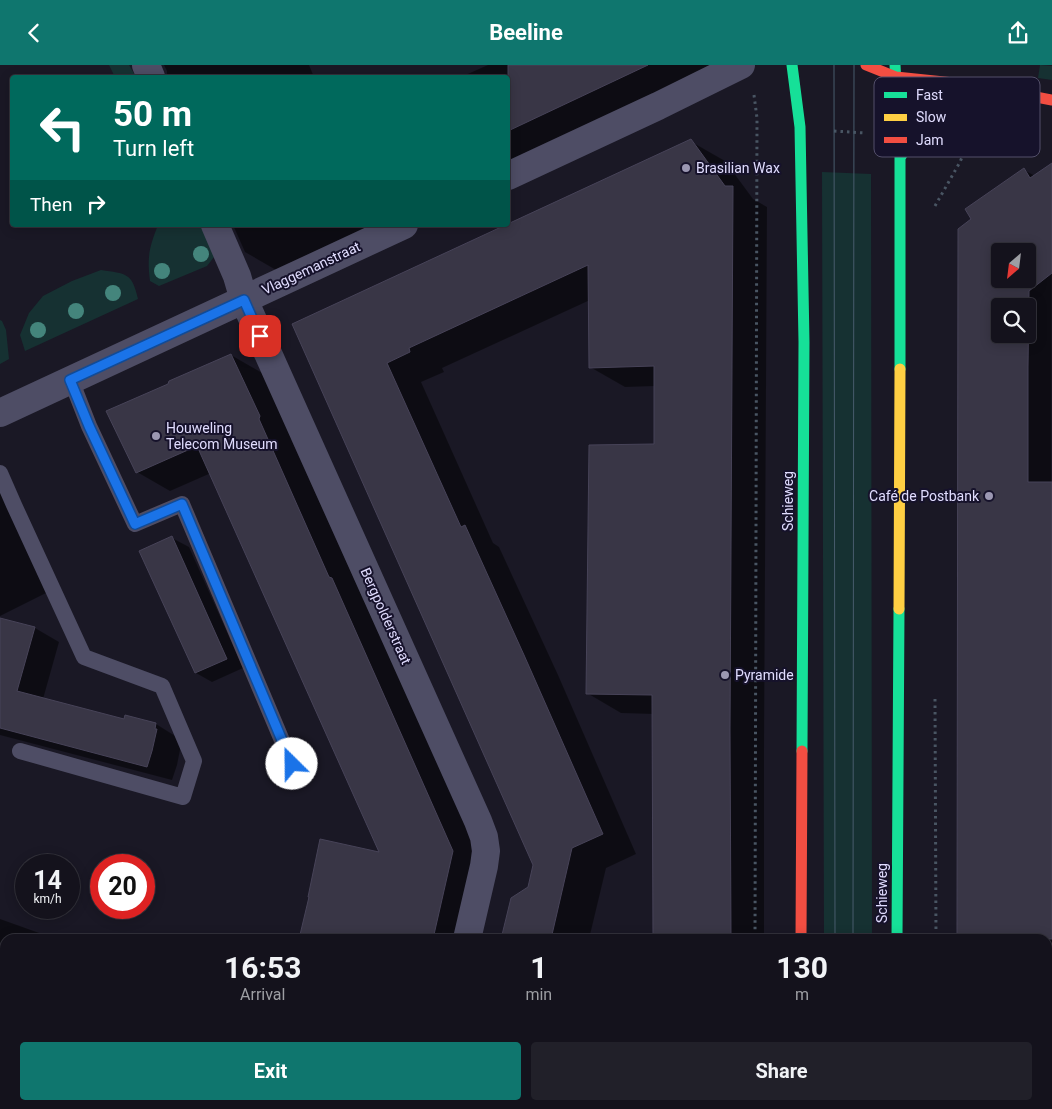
<!DOCTYPE html>
<html lang="en">
<head>
<meta charset="utf-8">
<style>
  :root { --surface:#14121c; --page:#212029; --text:#f1f3f6; --muted:#9d9ea3; --line:#33323b; --accent:#0f766e }
  body { margin:0; font-family:Roboto,sans-serif; background:var(--page); color:var(--text); height:100vh; display:flex; flex-direction:column; font-size:19px; white-space:nowrap }
  * { box-sizing:border-box; margin:0 }
  p { font-size:16px; color:var(--muted) }
  .icon { flex:none; width:28px; height:28px; fill:none; stroke:currentColor; stroke-width:2; stroke-linecap:round; stroke-linejoin:round }
  .map { position:relative; flex:1; overflow:hidden }
  .drawer { position:absolute; left:0px; top:869px; width:1052px; height:176px; display:flex; flex-direction:column; background:var(--surface); border-radius:15px 15px 0 0; box-shadow:0 2px 12px #0003,0 0 0 1px var(--line) }
  .drawer>* { flex:none }
  .hud { position:absolute; left:10px; top:10px; width:500px; height:152px; border-radius:5px; box-shadow:0 2px 12px #0003,0 0 0 1px var(--line); background:#00695c; color:#fff; overflow:hidden }
  .needle { width:32px; rotate:208deg }
  .controls { position:absolute; left:991px; top:178px; display:grid; gap:10px }
  .controls a { display:grid; place-items:center; width:45px; height:45px; border-radius:5px; background:var(--surface); box-shadow:0 2px 12px #0003,0 0 0 1px var(--line); font-size:25px }
  .speed { position:absolute; left:15px; top:789px; display:flex; gap:10px; font-size:25px; font-weight:700; text-align:center }
  .speed>* { display:grid; place-content:center; width:65px; height:65px; border-radius:50%; background:var(--surface); box-shadow:0 2px 12px #0003,0 0 0 1px var(--line); line-height:1 }
  .speed small { font-size:12px; font-weight:400 }
  .speed .limit { border:8px solid #d22; background:#fff; color:#111 }
  .pin { position:absolute; display:grid; place-items:center; width:42px; height:42px; color:#fff; margin:-21px; border-radius:10px; box-shadow:0 2px 8px #0006 }
  .me { position:absolute; width:55px; margin:-28px; rotate:337deg; stroke-linejoin:round; filter:drop-shadow(0 0 4px #0008) }
  .turn { display:flex; align-items:center; gap:18px; height:105px; padding:0 20px; font-size:22px }
  .turn .icon { width:65px; height:65px; stroke-width:2.5 }
  .turn b { display:block; font-size:35px; line-height:42px }
  .then { display:flex; align-items:center; height:48px; padding:0 20px; background:#0003; gap:10px; font-size:19px }
  .eta { display:flex; justify-content:space-evenly; align-items:center; height:85px; text-align:center }
  .eta b { font-size:30px; font-weight:700; line-height:35px }
  .cta { display:flex; gap:10px; margin-top:auto; padding:10px 20px }
  .cta a { flex:1; height:58px; border-radius:5px; background:var(--accent); color:#fff; font-size:20px; font-weight:700; line-height:58px; text-align:center }
  .cta a+a { background:var(--page); color:var(--text) }
  header { display:flex; justify-content:space-between; align-items:center; height:65px; padding:0 20px; background:var(--accent); color:#fff; font-size:22px; font-weight:700 }
  .map>svg:first-child { display:block }
</style>
</head>
<body>
<header><svg class="icon" aria-label="back" viewBox="0 0 24 24"><path d="M15 5l-7 7 7 7"/></svg>Beeline<svg class="icon" aria-label="share" viewBox="0 0 24 24"><path d="M12 15V3M7 8l5-5 5 5M5 13v7h14v-7"/></svg></header>
<div class="map">
<svg width="1052" height="1044" viewBox="0 0 1052 1044">
  <rect width="100%" height="100%" fill="#1a1825"/>
  <!-- green -->
  <path fill="#163132" d="M109,0H129L136,12H115Z
    M1040,0L1052,1V15L1038,13Z
    M822,107L871,109L872,874H824Z
    M158,160H205L214,192L207,201L159,221L150,216C147,192 149,183 158,160Z
    M101,205C126,209 132,207 138,234L25,286L20,270L29,248L43,231L72,216Z
    M0,255L2,256L6,265L9,294L0,299Z
    M825,1040H872V1044H825Z"/>
  <!-- shadow -->
  <path fill="#0007" fill-rule="evenodd" d="M164,0H309L314,12H167V6Z
    M488,0H734L508,105V12H461Z
    M690,76L725,96L753,134L767,142L764,685V874H653L654,649L621,648L587,628L655,380V321L625,322L590,302V235L442,303L444,307L421,317L493,478L499,482L558,610L636,789L606,803L589,874H502L529,823L534,800L293,260Z
    M1024,105L1035,111L1052,108L1051,419H1052V1044H959V1040H1048V874L973,154ZM1000,186H1028V214H1000ZM1000,241H1028V269H1000Z
    M233,160H388L283,209L245,187Z
    M231,290L264,309L292,371L291,374L362,531L365,533L486,805L470,874H300L381,789L211,408L170,426L137,407Z
    M0,418L52,525L0,551Z
    M172,473L189,482L243,603L212,617L196,608Z
    M0,554L35,563L59,577L43,634L125,655L126,652L156,659L180,674L181,680L177,700L172,715L0,670Z
    M0,854L56,874H5V922L0,920Z
    M103,1040H149L160,1044H101Z
    M345,1040H430L429,1044H352Z
    M463,1040H573L572,1044H462Z
    M653,1040H765V1044H653Z"/>
  <!-- building -->
  <path fill="#393646" stroke="#474358" fill-rule="evenodd" d="M508,0H648L508,66Z
    M691,74L725,121H733L730,664L731,874H653L652,630L586,629L589,380L654,379V301L589,303L588,200L409,283L410,287L387,298L461,462L465,460L524,590L603,769L572,783L551,874H501L511,833L528,822L533,800L292,259Z
    M1052,98V208L1029,226L1028,302V417H1052V874H957L958,164L971,154L965,144L1024,103L1030,113ZM1000,186H1028V214H1000ZM1000,241H1028V269H1000Z
    M231,289L260,351L259,354L329,512L332,513L453,786L433,874H299L309,832H308L320,774L379,787L197,381L136,408L106,346L168,319L169,316Z
    M172,471L227,594L195,608L139,486Z
    M0,553L35,562L17,626L124,654L125,650L156,658L155,664H157L152,686L147,702L0,663Z"/>
  <g fill="none" stroke-linecap="round" stroke-linejoin="round">
    <!-- path -->
    <path stroke="#495563" stroke-width="3" stroke-dasharray="2.5 4" stroke-linecap="butt" d="M754,30L757,53L755,874
      M958,58L969,75
      M834,66L865,68
      M951,73L969,75L1034,68
      M935,141L960,97L969,75L971,53
      M935,634L936,874
      M938,1040V1044
      M755,1044V1040"/>
    <!-- lane -->
    <path stroke="#4e4d65" stroke-width="16" d="M71,315L89,361L135,459L182,439L292,699
      M0,408L14,440L84,592L162,621L194,696L183,732L20,686"/>
    <!-- street -->
    <path stroke="#4e4d65" stroke-width="28" d="M146,0L151,12
      M508,111L658,41L741,0
      M215,160L237,211L244,235L478,756L484,772L486,786L484,801L467,874
      M0,348L404,160
      M0,948L5,950
      M261,1040L272,1044
      M425,1044L426,1040"/>
    <!-- fast -->
    <path stroke="#16e098" stroke-width="11" d="M792,0L800,62L804,277L802,686
      M895,0L900,93V304
      M900,93L914,70L928,41L955,18
      M897,874L899,544
      M896,1040V1044"/>
    <!-- slow -->
    <path stroke="#ffcf43" stroke-width="11" d="M899,544L900,304"/>
    <!-- jam -->
    <path stroke="#f24e42" stroke-width="11" d="M866,0L896,12L973,20L1052,35
      M801,874L802,686
      M801,1040V1044"/>
    <!-- tram -->
    <path stroke="#485c6d" stroke-width="1" d="M834,0L835,874
      M853,874L854,0
      M835,1040V1044
      M853,1044V1040"/>
  </g>
  <!-- trees -->
  <g fill="#44857c">
    <circle cx="201" cy="189" r="8"/>
    <circle cx="162" cy="206" r="8"/>
    <circle cx="113" cy="228" r="8"/>
    <circle cx="76" cy="246" r="8"/>
    <circle cx="38" cy="265" r="8"/>
  </g>
  <g fill="none" stroke-linecap="round" stroke-linejoin="round">
    <defs>
      <path id="route" d="M260,271L244,235L70,315L89,361L135,459L182,439L292,699"/>
    </defs>
    <!-- route casing -->
    <use href="#route" stroke="#114b97" stroke-width="12"/>
    <!-- route -->
    <use href="#route" stroke="#1a73e8" stroke-width="9"/>
  </g>
  <!-- markers -->
  <g fill="#9b97b2" stroke="#16122b" stroke-width="2">
    <circle cx="686" cy="103" r="5"/>
    <circle cx="156" cy="371" r="5"/>
    <circle cx="989" cy="431" r="5"/>
    <circle cx="725" cy="610" r="5"/>
  </g>
  <g text-anchor="middle" dominant-baseline="central" stroke-width="4" stroke-linejoin="round" paint-order="stroke">
    <!-- poi labels -->
    <g font-size="14" fill="#e0dcfe" stroke="#16122b" text-anchor="start">
      <text x="696" y="103">Brasilian Wax</text>
      <text x="166" y="363">Houweling<tspan x="166" dy="16">Telecom Museum</tspan></text>
      <text x="979" y="431" text-anchor="end">Café de Postbank</text>
      <text x="735" y="610">Pyramide</text>
    </g>
    <!-- street labels -->
    <g font-size="14" fill="#e0dcfe" stroke="#16122b">
      <text transform="translate(311 203) rotate(-25)">Vlaggemanstraat</text>
      <text transform="translate(788 436) rotate(-90)">Schieweg</text>
      <text transform="translate(386 551) rotate(66)">Bergpolderstraat</text>
      <text transform="translate(882 828) rotate(-90)">Schieweg</text>
    </g>
  </g>
  <!-- legend -->
  <rect x="874" y="12" width="166" height="80" rx="8" fill="#16122b" stroke="#534f6a" stroke-width="1"/>
  <rect x="884" y="27" width="23" height="6" fill="#16e098"/>
  <rect x="884" y="49" width="23" height="7" fill="#ffcf43"/>
  <rect x="884" y="72" width="23" height="6" fill="#f24e42"/>
  <g font-size="14" fill="#e0dcfe">
    <text x="916" y="35">Fast</text>
    <text x="916" y="57">Slow</text>
    <text x="916" y="80">Jam</text>
  </g>
</svg>
<div class="controls">
<a><svg class="needle" viewBox="-14 -14 28 28"><path d="M0-13l5 13h-10z" fill="#e53935"/><path d="M0 13l5-13h-10z" fill="#9d9ea3"/></svg></a>
<a><svg class="icon" aria-label="search" viewBox="0 0 24 24"><circle cx="10" cy="10" r="6"/><path d="M15 15l6 6"/></svg></a>
</div>
<div class="speed"><div>14<small>km/h</small></div><div class="limit">20</div></div>
<div class="pin" style="left:260px;top:271px;background:#d93025"><svg class="icon" aria-label="arrive" viewBox="0 0 24 24"><path d="M6 21V4h12l-3 4 3 4H6"/></svg></div>
<svg class="me" style="left:292px;top:699px" viewBox="-20 -20 40 40"><circle r="19" fill="#fff"/><path d="M0-13L10 11 0 6-10 11z" fill="#1a73e8"/></svg>
<div class="hud">
<div class="turn"><svg class="icon" aria-label="left" viewBox="0 0 24 24"><path d="M17 20v-9H6M10 6l-5 5 5 5"/></svg><div><b>50 m</b>Turn left</div></div>
<div class="then">Then<svg class="icon" aria-label="right" viewBox="0 0 24 24"><path d="M7 20v-9h11M14 6l5 5-5 5"/></svg></div>
</div>
<section class="drawer">
<div class="eta">
<div><b>16:53</b><p>Arrival</p></div>
<div><b>1</b><p>min</p></div>
<div><b>130</b><p>m</p></div>
</div>
<div class="cta"><a>Exit</a><a>Share</a></div>
</section>
</div>
</body>
</html>
